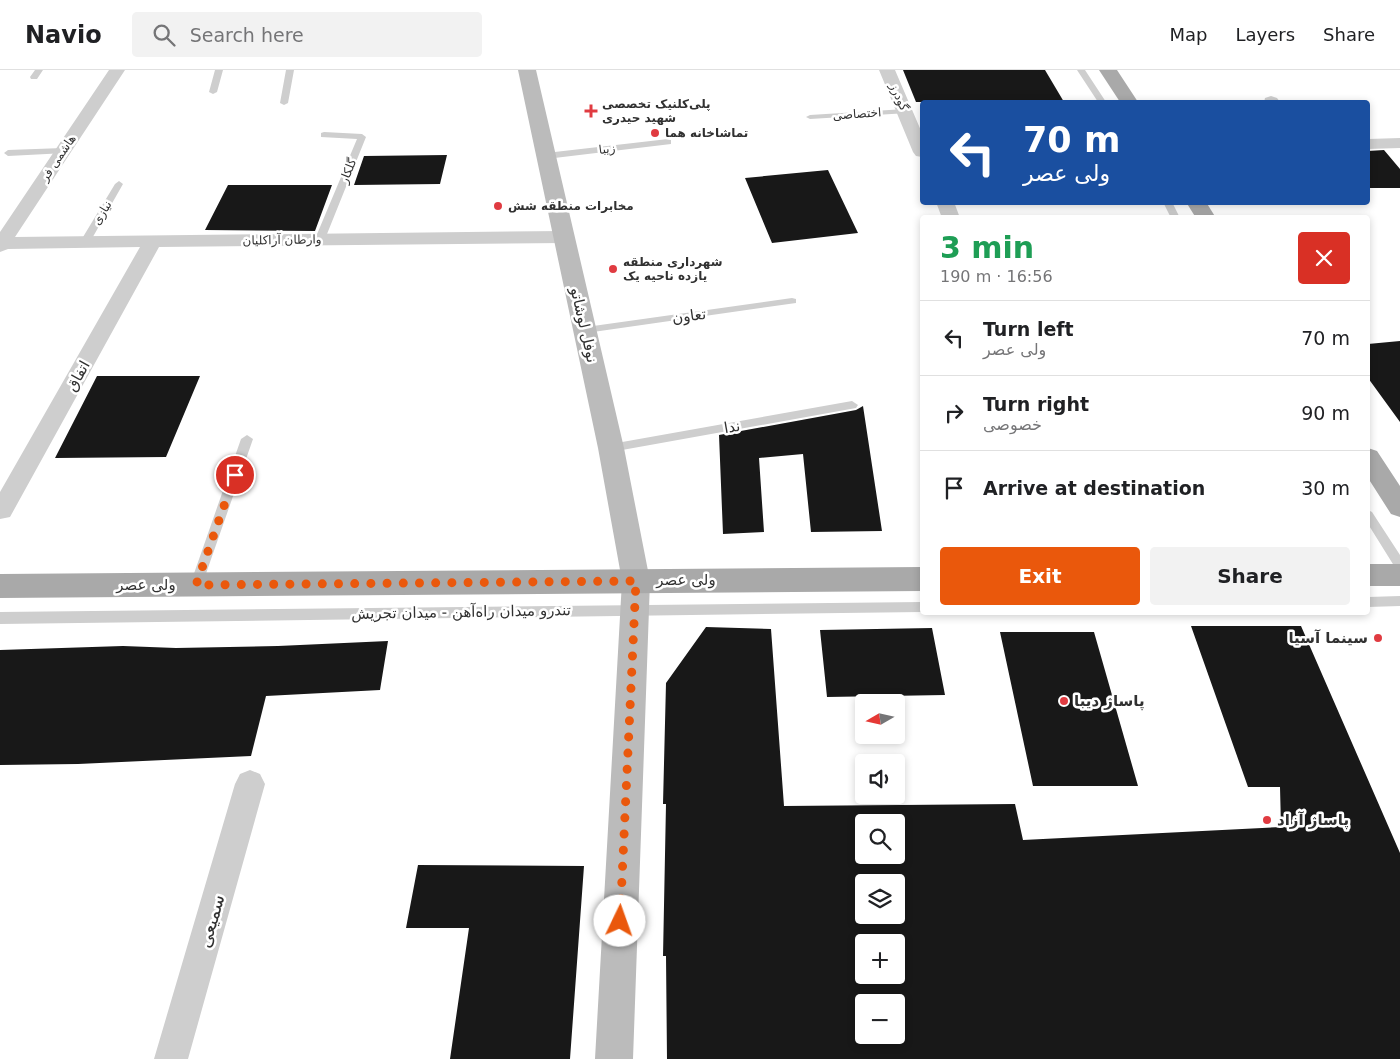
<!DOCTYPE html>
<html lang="en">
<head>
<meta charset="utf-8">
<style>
  :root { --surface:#fff; --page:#f2f2f2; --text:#202124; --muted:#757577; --line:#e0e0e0; --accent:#ea580c }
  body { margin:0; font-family:"DejaVu Sans",Vazirmatn,sans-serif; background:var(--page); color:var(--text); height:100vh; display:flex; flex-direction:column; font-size:19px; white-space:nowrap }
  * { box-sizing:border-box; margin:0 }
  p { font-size:16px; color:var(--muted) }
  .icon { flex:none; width:28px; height:28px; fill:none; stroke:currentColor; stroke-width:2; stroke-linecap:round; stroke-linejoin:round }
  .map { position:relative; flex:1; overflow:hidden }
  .sheet { position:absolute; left:920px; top:145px; width:450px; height:400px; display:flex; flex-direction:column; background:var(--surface); border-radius:5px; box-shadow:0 2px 8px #0003 }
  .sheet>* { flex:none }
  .banner { position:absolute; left:920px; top:30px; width:450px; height:105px; border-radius:5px; box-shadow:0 2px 8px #0003; background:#1a4fa0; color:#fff; overflow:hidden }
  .needle { width:32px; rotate:261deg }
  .tools { position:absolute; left:855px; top:624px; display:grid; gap:10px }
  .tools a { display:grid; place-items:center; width:50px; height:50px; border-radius:5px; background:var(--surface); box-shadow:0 2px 8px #0003; font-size:25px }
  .pin { position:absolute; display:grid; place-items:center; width:42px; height:42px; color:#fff; margin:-21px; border:2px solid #fff; border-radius:50%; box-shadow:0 1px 5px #0007 }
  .me { position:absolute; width:55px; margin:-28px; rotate:3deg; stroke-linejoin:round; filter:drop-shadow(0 0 4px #0008) }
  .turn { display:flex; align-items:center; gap:18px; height:105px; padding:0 20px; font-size:22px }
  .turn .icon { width:65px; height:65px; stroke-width:2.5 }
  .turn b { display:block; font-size:35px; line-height:42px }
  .round { display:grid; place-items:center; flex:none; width:52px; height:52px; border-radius:5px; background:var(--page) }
  .summary { display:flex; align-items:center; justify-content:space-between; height:85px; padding:0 20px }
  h1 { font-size:30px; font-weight:700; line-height:38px; color:#1e9e55 }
  .button { display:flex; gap:10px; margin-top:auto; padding:10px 20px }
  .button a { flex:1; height:58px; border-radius:5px; background:var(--accent); color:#fff; font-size:20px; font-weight:700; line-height:58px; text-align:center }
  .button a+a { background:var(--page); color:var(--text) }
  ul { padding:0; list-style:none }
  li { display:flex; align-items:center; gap:15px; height:75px; padding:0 20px; border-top:1px solid var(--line) }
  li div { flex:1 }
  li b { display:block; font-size:19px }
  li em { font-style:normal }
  header { display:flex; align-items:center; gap:30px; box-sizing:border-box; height:70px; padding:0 25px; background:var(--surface); border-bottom:1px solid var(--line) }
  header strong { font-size:24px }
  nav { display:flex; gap:28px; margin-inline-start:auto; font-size:18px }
  .search { width:350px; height:45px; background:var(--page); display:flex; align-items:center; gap:12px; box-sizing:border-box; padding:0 18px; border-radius:5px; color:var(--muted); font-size:19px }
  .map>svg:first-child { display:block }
</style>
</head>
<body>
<header>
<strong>Navio</strong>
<div class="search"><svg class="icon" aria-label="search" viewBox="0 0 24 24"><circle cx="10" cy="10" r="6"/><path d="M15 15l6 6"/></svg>Search here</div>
<nav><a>Map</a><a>Layers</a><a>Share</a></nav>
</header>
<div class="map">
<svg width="1400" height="989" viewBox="0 0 1400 989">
  <rect width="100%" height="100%" fill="#fff"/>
  <!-- building -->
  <path fill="#181818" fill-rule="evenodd" d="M903,0H1045L1064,32H916Z
    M1384,80L1400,99V118H1368V81Z
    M447,85L440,114L354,115L364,86Z
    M828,100L858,163L772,173L745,108Z
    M228,115H332L315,161L205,160Z
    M1400,271V352L1368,308V274Z
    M97,306H200L166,387L55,388Z
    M863,336L882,461L811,462L803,384L759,388L764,462L723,464L719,365L856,340Z
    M1191,556H1301L1400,783V989H667L666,886H663L666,734H663L666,613L706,557L771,559L784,736L1015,734L1023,770L1281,757L1280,717H1248ZM864,752H896V785H864ZM864,812H896V845H864ZM864,872H896V905H864ZM864,932H896V965H864Z
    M932,558L945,625L827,627L820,560Z
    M1000,562H1094L1138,716H1033Z
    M388,571L380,620L266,626L251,686L78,694L0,695V580L123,576L176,578L278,576Z
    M418,795L584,796L570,989H450L469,858H406Z"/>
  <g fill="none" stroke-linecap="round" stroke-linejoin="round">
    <!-- lane -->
    <path fill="#cecece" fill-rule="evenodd" d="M35,0H43L37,9H31L30,7Z
      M215,0H223L217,22L213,24L209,22Z
      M286,0H294L288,33L284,35L280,33Z
      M1077,0H1085L1106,32H1098Z
      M905,39H908V43L810,49L806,47L810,45Z
      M324,62L362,64L366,67L325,169L320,172L315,169L357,69L321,67V63Z
      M668,69L671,70V74L546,89L542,86L546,83Z
      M63,78L66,79V83L8,86L4,83L8,80Z
      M119,111L123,114L90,172L88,174H82L80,172L115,114Z
      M1163,132H1172L1180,148H1171Z
      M792,228L796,229V233L586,263L581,260L586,257Z
      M852,331L858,335L856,338L611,382L605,378L611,374Z
      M247,365L253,369L202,515L200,519L196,520L192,519L190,515L241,369Z
      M1368,440L1372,442L1400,485V500L1396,499L1368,454Z
      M1400,526V536L1368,537V527Z
      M922,532V542L0,554V542Z"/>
    <!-- street -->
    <path fill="#cecece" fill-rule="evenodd" d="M109,0H125L15,167L564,161L571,163L573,167L571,171L564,173L159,177L10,447L0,449V422L140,177L8,179L0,182V162Z
      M879,0H895L922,63V87L916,86L913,82Z
      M1271,26L1277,28L1280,32H1264L1265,28Z
      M1400,68V78L1368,79V69Z
      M936,132H954L960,148H942Z
      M250,700L260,704L265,714L188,989H154L235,714L240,704Z"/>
    <!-- secondary -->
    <path fill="#bbb" fill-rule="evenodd" d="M518,0H536L624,378L650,511L633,989H595L622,511L598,378Z"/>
    <!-- primary -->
    <path fill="#a9a9a9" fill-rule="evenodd" d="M1099,0H1117L1138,32H1120Z
      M1186,132H1206L1216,148H1196Z
      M1368,378L1377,381L1400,416V447L1391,444L1368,408Z
      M1368,494H1400V516H1368Z
      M922,497V521L0,528V504Z"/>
  </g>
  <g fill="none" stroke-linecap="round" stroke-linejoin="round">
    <!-- route -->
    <path stroke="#ea580c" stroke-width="9" stroke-dasharray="0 16.2" d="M235,405L196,515L636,511L620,851"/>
  </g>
  <!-- markers -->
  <g fill="#e03b41" stroke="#fff" stroke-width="2">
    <path d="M588.5 33.5h5v5h5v5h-5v5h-5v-5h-5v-5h5z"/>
    <circle cx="655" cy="63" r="5"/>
    <circle cx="498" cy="136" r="5"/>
    <circle cx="613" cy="199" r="5"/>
    <circle cx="1378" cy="568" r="5"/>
    <circle cx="1064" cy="631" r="5"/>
    <circle cx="1267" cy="750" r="5"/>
  </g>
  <g text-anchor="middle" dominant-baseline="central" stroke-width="5" stroke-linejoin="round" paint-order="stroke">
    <!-- far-street labels -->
    <g font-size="12" fill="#313131" stroke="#fff">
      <text transform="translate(899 27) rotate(66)">گودرز</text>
      <text transform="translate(857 44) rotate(-4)">اختصاصی</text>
      <text transform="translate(607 79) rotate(-7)">زیبا</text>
      <text transform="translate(58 88) rotate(-56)">هاشمی فر</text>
      <text transform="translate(348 101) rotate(-68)">گلکار</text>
      <text transform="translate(102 143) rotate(-59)">نیازی</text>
      <text transform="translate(282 170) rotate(-1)">وارطان آراکلیان</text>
    </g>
    <!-- far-poi labels -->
    <g font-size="12" font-weight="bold" fill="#313131" stroke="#fff" text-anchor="start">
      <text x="602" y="34">پلی‌کلنیک تخصصی<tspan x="602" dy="14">شهید حیدری</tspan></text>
      <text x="665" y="63">تماشاخانه هما</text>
      <text x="508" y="136">مخابرات منطقه شش</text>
      <text x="623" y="192">شهرداری منطقه<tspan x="623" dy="14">یازده ناحیه یک</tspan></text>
    </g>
    <!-- street labels -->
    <g font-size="15" fill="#313131" stroke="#fff">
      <text transform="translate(689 246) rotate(-8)">تعاون</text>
      <text transform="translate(584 255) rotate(77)">نوفل لوشاتو</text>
      <text transform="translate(78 306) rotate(-61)">اتفاق</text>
      <text transform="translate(732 357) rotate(-10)">ندا</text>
      <text x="686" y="510">ولی عصر</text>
      <text x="146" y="515">ولی عصر</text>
      <text transform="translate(461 542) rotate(-1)">تندرو میدان راه‌آهن - میدان تجریش</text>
    </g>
    <!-- poi labels -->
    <g font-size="15" font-weight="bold" fill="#313131" stroke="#fff" text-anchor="start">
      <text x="1368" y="568" text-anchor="end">سینما آسیا</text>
      <text x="1074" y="631">پاساژ دیبا</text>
      <text x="1277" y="750">پاساژ آزاد</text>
    </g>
    <!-- near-street labels -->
    <g font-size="18" fill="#313131" stroke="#fff">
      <text transform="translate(211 851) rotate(-74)">سمیعی</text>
    </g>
  </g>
</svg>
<div class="tools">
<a><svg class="needle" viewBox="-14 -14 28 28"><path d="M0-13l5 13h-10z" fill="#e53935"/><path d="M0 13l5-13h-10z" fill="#757577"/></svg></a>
<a><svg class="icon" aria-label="sound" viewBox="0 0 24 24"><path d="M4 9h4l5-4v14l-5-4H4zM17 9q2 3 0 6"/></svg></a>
<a><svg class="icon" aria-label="search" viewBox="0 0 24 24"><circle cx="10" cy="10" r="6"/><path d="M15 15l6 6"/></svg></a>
<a><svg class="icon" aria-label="layers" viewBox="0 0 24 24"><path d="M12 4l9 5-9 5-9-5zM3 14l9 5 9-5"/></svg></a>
<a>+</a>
<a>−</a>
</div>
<div class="pin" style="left:235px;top:405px;background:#d93025"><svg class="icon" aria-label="arrive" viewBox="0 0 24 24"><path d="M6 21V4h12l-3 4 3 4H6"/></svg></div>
<svg class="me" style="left:620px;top:851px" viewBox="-20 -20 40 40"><circle r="19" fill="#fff"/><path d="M0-13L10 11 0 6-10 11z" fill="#ea580c"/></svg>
<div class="banner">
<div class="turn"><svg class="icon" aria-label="left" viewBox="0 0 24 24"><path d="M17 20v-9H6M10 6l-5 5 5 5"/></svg><div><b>70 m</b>ولی عصر</div></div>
</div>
<section class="sheet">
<div class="summary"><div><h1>3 min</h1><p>190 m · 16:56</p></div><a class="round" style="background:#d93025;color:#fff"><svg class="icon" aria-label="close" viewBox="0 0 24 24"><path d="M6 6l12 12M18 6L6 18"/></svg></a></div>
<ul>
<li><svg class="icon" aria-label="left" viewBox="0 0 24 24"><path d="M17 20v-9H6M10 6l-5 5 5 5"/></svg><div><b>Turn left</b><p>ولی عصر</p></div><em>70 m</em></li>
<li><svg class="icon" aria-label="right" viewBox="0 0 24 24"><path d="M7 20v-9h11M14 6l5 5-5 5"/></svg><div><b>Turn right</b><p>خصوصی</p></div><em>90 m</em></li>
<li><svg class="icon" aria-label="arrive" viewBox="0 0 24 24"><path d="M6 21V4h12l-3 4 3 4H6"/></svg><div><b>Arrive at destination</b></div><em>30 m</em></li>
</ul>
<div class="button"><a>Exit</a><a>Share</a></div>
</section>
</div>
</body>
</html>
